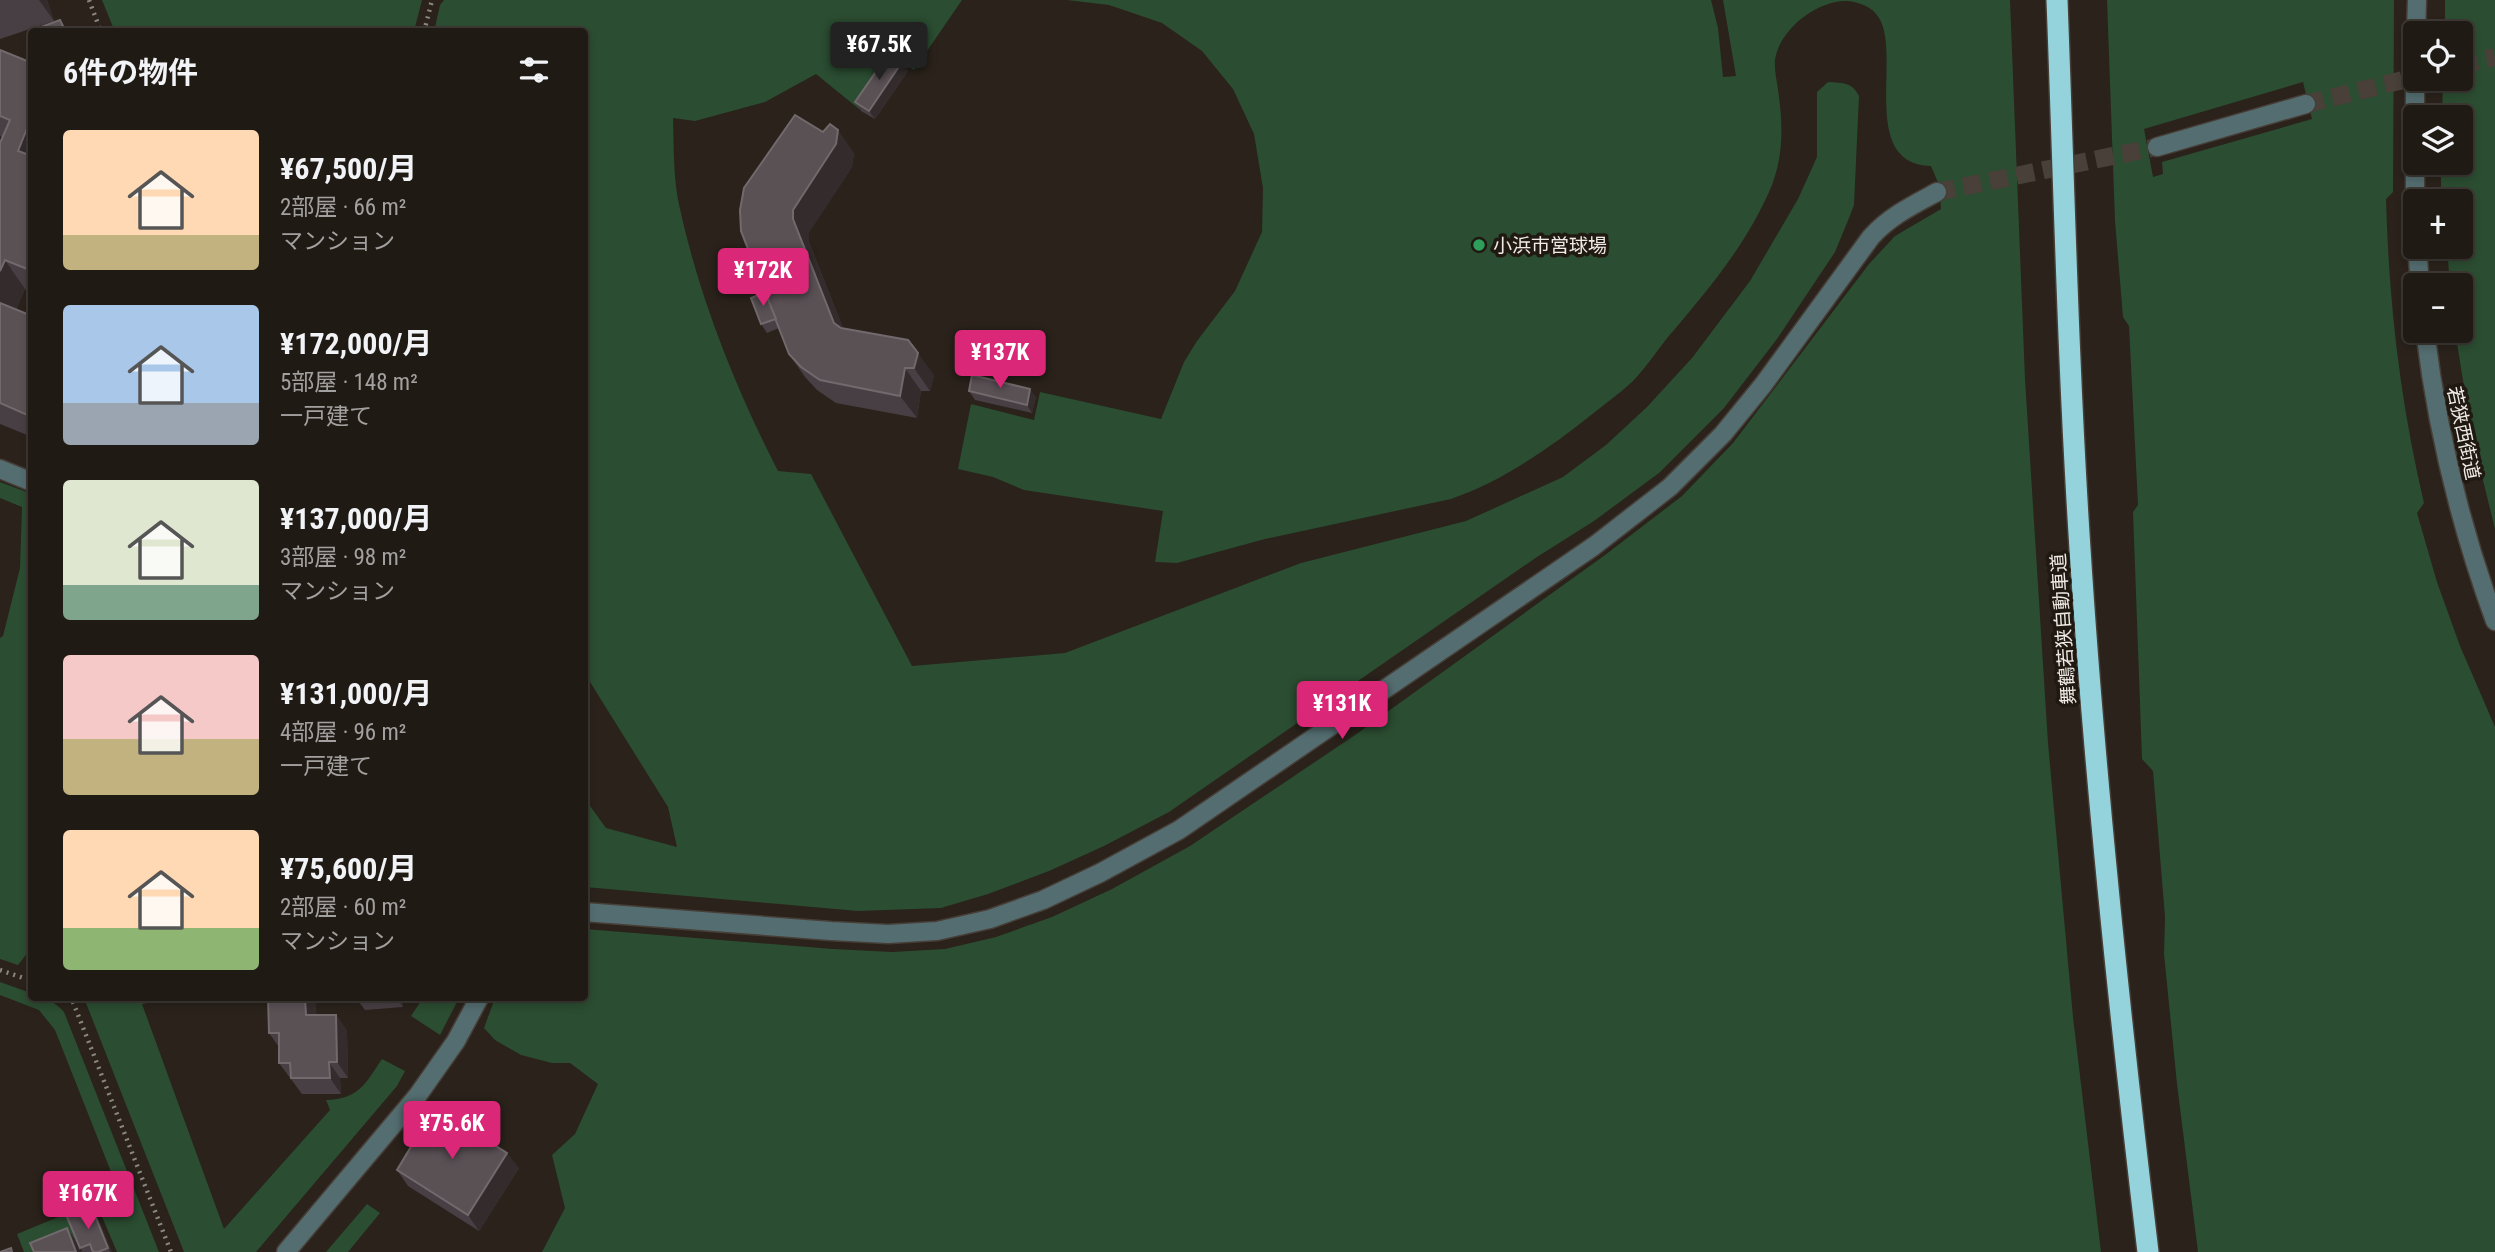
<!DOCTYPE html>
<html lang="ja">
<head>
<meta charset="utf-8">
<style>
	body { margin:0; font-family:"Roboto Condensed","Noto Sans JP",sans-serif; background:#2d2722; color:#f1f3f6; height:100vh; display:flex; flex-direction:column; font-size:26px; white-space:nowrap }
	* { box-sizing:border-box; margin:0 }
	p { font-size:23px; color:#a2a1a0 }
	.icon { flex:none; width:38px; height:38px; fill:none; stroke:currentColor; stroke-width:2; stroke-linecap:round; stroke-linejoin:round }
	.map { position:relative; flex:1; overflow:hidden }
	.side { position:absolute; left:28px; top:28px; width:560px; height:973px; display:flex; flex-direction:column; background:#201a14; border-radius:7px; box-shadow:0 4px 10px #0003,0 0 0 2px #3d3834 }
	.side>* { flex:none }
	.buttons { position:absolute; left:2403px; top:21px; display:grid; gap:14px }
	.buttons a { display:grid; place-items:center; width:70px; height:70px; border-radius:7px; background:#201a14; box-shadow:0 4px 10px #0003,0 0 0 2px #3d3834; font-size:35px }
	.price { position:absolute; translate:-50% -60px; padding:0 16px; border-radius:7px; background:#db2777; color:#fff; font-size:23px; line-height:46px; filter:drop-shadow(0 2px 4px #0008) }
	.price::after { content:''; position:absolute; left:50%; top:42px; width:21px; height:16px; margin-left:-10px; background:inherit; clip-path:polygon(0 0,100% 0,50% 100%) }
	.price.on { background:#222; color:#fff }
	ul { padding:0; list-style:none }
	li { display:flex; align-items:center; gap:21px; height:175px; padding:0 35px }
	li span { display:grid; place-items:center; flex:none; width:196px; height:140px; border-radius:7px; color:#555 }
	li>.icon { margin-inline-start:auto }
	span .icon { width:84px; height:84px; fill:#fffc; stroke-width:1 }
	li b { font-size:30px }
	h2 { display:flex; justify-content:space-between; align-items:center; height:84px; padding:0 35px; font-size:30px }
	.map>svg:first-child { display:block }
	.green { fill:#2b4d31; fill-rule:evenodd }
	.lines { fill:none; stroke-linecap:round; stroke-linejoin:round }
	.minor-tunnel { stroke:#484039; stroke-width:18; stroke-dasharray:18 9; stroke-linecap:butt }
	.minor-casing { stroke:#463e37; stroke-width:21 }
	.highway-casing { stroke:#463e37; stroke-width:24 }
	.path { stroke:#8c8680; stroke-width:4.5; stroke-dasharray:2 5; stroke-linecap:butt }
	.minor { stroke:#546d70; stroke-width:18 }
	.highway { stroke:#95d3dc; stroke-width:21 }
	.wall { fill:#483f44 }
	.shaded-wall { fill:#342c2c }
	.building { fill:#5a5155; stroke:#71696c; stroke-width:2 }
	.leisure-dot { fill:#2e9e5b; stroke:#201912; stroke-width:2.5 }
	.labels { text-anchor:middle; stroke-width:7; stroke-linejoin:round; paint-order:stroke }
	.poi-label { font-size:19px; fill:#efeae5; stroke:#201912; text-anchor:start }
	.street-label { font-size:19px; fill:#efeae5; stroke:#201912 }
</style>
</head>
<body>
<div class="map">
<svg width="2495" height="1252" viewBox="0 0 2495 1252">
	<rect width="100%" height="100%" fill="#2a221b"/>
	<g class="green">
		<path d="M102,0H422L414,31L115,32Z"/>
		<path d="M444,0H962L914,70L895,57L859,109L816,74L765,102L695,121L673,118C674,148 673,180 680,209C700,300 736,389 778,471L811,474L912,666L1065,653L1301,563L1466,521L1563,477L1606,445L1647,407L1692,358L1750,281L1798,199L1817,157V92L1828,82C1843,83 1852,82 1859,96L1854,205L1849,218L1835,252L1777,339L1724,408L1659,473L1594,521L1537,557L1169,812L1104,846L1049,871L988,894L941,908L858,911L585,887V799L606,828L677,847L668,807L585,674L584,32H434L440,5Z"/>
		<path d="M1067,0H1711L1718,28L1723,77L1736,76L1723,0H2010L2025,379L2048,743L2073,1017L2101,1252H542L565,1208L552,1155L575,1134L598,1084L570,1063H552L521,1055L495,1040L484,1028L495,998H584L585,929L833,949L892,952L945,949L996,937L1052,917L1112,889L1190,846L1358,733L1605,555L1682,496L1733,443L1869,264L1895,236L1941,209L1939,185L1931,166C1858,164 1902,55 1879,18C1873,7 1859,2 1847,1C1817,0 1779,30 1775,60C1774,72 1778,85 1779,97C1783,127 1783,156 1772,185C1748,243 1708,290 1668,337C1656,352 1645,369 1632,382C1620,393 1607,402 1595,412C1551,447 1504,481 1451,499L1265,539L1177,563L1155,562L1163,511L1024,490L993,477L958,469L971,404L1034,420L1040,392L1161,419L1184,362L1197,341L1235,291L1262,232L1263,188L1254,134L1233,89L1202,51L1162,23L1109,5Z"/>
		<path d="M2107,0H2394L2393,192L2386,199C2389,305 2400,400 2424,503L2417,513L2437,582L2460,646L2495,727V1252H2198L2177,1084L2164,954L2165,917L2153,771L2142,759L2133,512L2138,505L2129,326L2123,317L2115,221ZM2303,82L2312,119L2162,162L2163,174L2153,177L2144,129Z"/>
		<path d="M2445,0H2495V529L2472,436L2455,331H2460V285H2450L2447,247H2460V201H2441V163H2460V117H2442L2443,79H2460V33H2445Z"/>
		<path d="M0,482L32,494V947L18,965L0,959V638L3,636L20,568L22,507L0,498Z"/>
		<path d="M0,982L31,993L32,998C47,998 54,1001 64,1012L159,1252H117L100,1212L69,1224L76,1241L49,1252H24L17,1234L119,1192L55,1030L39,1010L0,995Z"/>
		<path d="M84,998H175L142,1004L224,1229L330,1110L326,1100C359,1099 365,1084 382,1059L405,1071L397,1086L256,1252H184Z"/>
		<path d="M423,998H459L440,1035L411,1016Z"/>
		<path d="M367,1204L380,1213L348,1252H326Z"/>
	</g>
	<g class="lines">
		<g class="minor-tunnel">
			<path d="M2460,65L2495,57"/>
			<path d="M2306,104L2415,77"/>
			<path d="M1937,192L2157,147"/>
		</g>
		<defs>
			<g id="minor">
				<path d="M2416,33L2417,0"/>
				<path d="M2157,147L2306,104"/>
				<path d="M2415,202V79"/>
				<path d="M2417,247L2420,285"/>
				<path d="M2425,331C2437,430 2461,528 2495,621"/>
				<path d="M0,469L32,482"/>
				<path d="M584,912L831,931L888,934L937,931L990,919L1043,900L1100,873L1179,830L1594,546L1670,487L1723,434L1763,385L1871,237C1890,216 1913,205 1937,192"/>
				<path d="M286,1252L418,1095L456,1041L479,998"/>
			</g>
			<path id="highway" d="M2057,0C2064,183 2068,366 2080,549C2095,784 2120,1018 2148,1252"/>
		</defs>
		<use href="#minor" class="minor-casing"/>
		<use href="#highway" class="highway-casing"/>
		<g class="path">
			<path d="M89,0L101,32"/>
			<path d="M424,32L432,0"/>
			<path d="M0,970L32,981"/>
			<path d="M67,998L73,1002L171,1252"/>
		</g>
		<use href="#minor" class="minor"/>
		<use href="#highway" class="highway"/>
	</g>
	<g class="wall">
		<path d="M0,0H47L54,21L0,39Z"/>
		<path d="M0,50L32,63V292L25,289L16,310L32,316V437L0,424V143L2,137L0,136Z"/>
		<path d="M908,71L875,119L861,111L855,102Z"/>
		<path d="M823,132L854,153L852,167L809,232V242L843,328L934,375L930,391H921L917,418L836,403L817,390L805,377L789,354L779,328L767,333L761,324L765,292Z"/>
		<path d="M969,391L1036,397L1032,413L975,400Z"/>
		<path d="M268,998H316V1015H336L347,1031L348,1078H340L341,1094H302L279,1063V1047L269,1033Z"/>
		<path d="M402,998L403,1007L365,1010L359,1002Z"/>
		<path d="M519,1168L479,1231L408,1186L397,1170Z"/>
		<path d="M92,1208L97,1216L112,1252H34L67,1228L78,1244L81,1252L82,1251L80,1248Z"/>
	</g>
	<g class="shaded-wall">
		<path d="M39,0H47L54,21Z"/>
		<path d="M902,62L908,71L875,119L869,111Z"/>
		<path d="M32,116V170L18,151Z"/>
		<path d="M838,130L854,153L852,167L809,232V242L850,346L834,323L793,219V210Z"/>
		<path d="M5,260L25,289L9,327L0,314V271Z"/>
		<path d="M918,353L934,375L930,391L914,368Z"/>
		<path d="M905,368L921,391L917,418L900,396Z"/>
		<path d="M1030,389L1036,397L1032,413L1027,405Z"/>
		<path d="M305,998H316L317,1031L306,1015Z"/>
		<path d="M397,998H402L403,1007Z"/>
		<path d="M336,1015L347,1031L348,1078L337,1062Z"/>
		<path d="M329,1062L340,1078L341,1094L330,1078Z"/>
		<path d="M507,1153L519,1168L479,1231L468,1215Z"/>
		<path d="M92,1208L97,1216L112,1252H110L108,1248Z"/>
		<path d="M67,1228L78,1244L81,1252H76Z"/>
	</g>
	<g class="building">
		<path d="M60,20L64,28L55,32H40L38,28Z"/>
		<path d="M0,50L32,63V116L18,151L32,156V271L5,260L0,271V143L10,120L0,116Z"/>
		<path d="M889,53L902,62L869,111L855,102Z"/>
		<path d="M795,115L823,132L830,124L838,130L836,144L793,210V219L834,323L841,328L908,340L918,353L914,368H905L900,396L820,380L801,367L789,354L741,231L740,210L744,188Z"/>
		<path d="M765,292L776,319L761,324L751,298Z"/>
		<path d="M0,303L32,316V417L0,403Z"/>
		<path d="M972,375L1030,389L1027,405L969,391Z"/>
		<path d="M268,998H305L306,1015H336L337,1062H329L330,1078H291L290,1063H279V1033H269Z"/>
		<path d="M358,998H397L359,1002Z"/>
		<path d="M435,1107L507,1153L468,1215L397,1170Z"/>
		<path d="M92,1208L108,1248L98,1252H93L90,1244L80,1248L67,1217Z"/>
		<path d="M67,1228L76,1252H34L30,1243Z"/>
		<path d="M11,1248L12,1252H0Z"/>
	</g>
	<circle class="leisure-dot" cx="1479" cy="245" r="7"/>
	<g class="labels">
		<g class="poi-label">
			<text x="1493" y="252">小浜市営球場</text>
		</g>
		<g class="street-label">
			<text transform="translate(2464 433) rotate(78)" y="7">若狭西街道</text>
			<text transform="translate(2063 629) rotate(-94)" y="7">舞鶴若狭自動車道</text>
		</g>
	</g>
</svg>
<div class="buttons">
<a><svg class="icon" aria-label="locate" viewBox="0 0 24 24"><circle cx="12" cy="12" r="6"/><path d="M12 2v4M12 18v4M2 12h4M18 12h4"/></svg></a>
<a><svg class="icon" aria-label="layers" viewBox="0 0 24 24"><path d="M12 4l9 5-9 5-9-5zM3 14l9 5 9-5"/></svg></a>
<a>+</a>
<a>−</a>
</div>
<b class="price on" style="left:879px;top:82px">¥67.5K</b>
<b class="price" style="left:763px;top:308px">¥172K</b>
<b class="price" style="left:1000px;top:390px">¥137K</b>
<b class="price" style="left:1342px;top:741px">¥131K</b>
<b class="price" style="left:452px;top:1161px">¥75.6K</b>
<b class="price" style="left:88px;top:1231px">¥167K</b>
<section class="side">
<h2>6件の物件<svg class="icon" aria-label="filters" viewBox="0 0 24 24"><path d="M4 7h16M4 17h16"/><circle cx="9" cy="7" r="2"/><circle cx="15" cy="17" r="2"/></svg></h2>
<ul>
<li><span style="background:linear-gradient(#ffd9b3 75%,#c2b280 0)"><svg class="icon" aria-label="home" viewBox="0 0 24 24"><path d="M3 11l9-7 9 7M6 9v11h12V9"/></svg></span><div><b>¥67,500/月</b><p>2部屋 · 66 m²</p><p>マンション</p></div></li>
<li><span style="background:linear-gradient(#a9c7e8 70%,#9aa5b1 0)"><svg class="icon" aria-label="home" viewBox="0 0 24 24"><path d="M3 11l9-7 9 7M6 9v11h12V9"/></svg></span><div><b>¥172,000/月</b><p>5部屋 · 148 m²</p><p>一戸建て</p></div></li>
<li><span style="background:linear-gradient(#dfe7d0 75%,#7fa58c 0)"><svg class="icon" aria-label="home" viewBox="0 0 24 24"><path d="M3 11l9-7 9 7M6 9v11h12V9"/></svg></span><div><b>¥137,000/月</b><p>3部屋 · 98 m²</p><p>マンション</p></div></li>
<li><span style="background:linear-gradient(#f6c9c9 60%,#c2b280 0)"><svg class="icon" aria-label="home" viewBox="0 0 24 24"><path d="M3 11l9-7 9 7M6 9v11h12V9"/></svg></span><div><b>¥131,000/月</b><p>4部屋 · 96 m²</p><p>一戸建て</p></div></li>
<li><span style="background:linear-gradient(#ffd9b3 70%,#8fb573 0)"><svg class="icon" aria-label="home" viewBox="0 0 24 24"><path d="M3 11l9-7 9 7M6 9v11h12V9"/></svg></span><div><b>¥75,600/月</b><p>2部屋 · 60 m²</p><p>マンション</p></div></li>
</ul>
</section>
</div>
</body>
</html>
